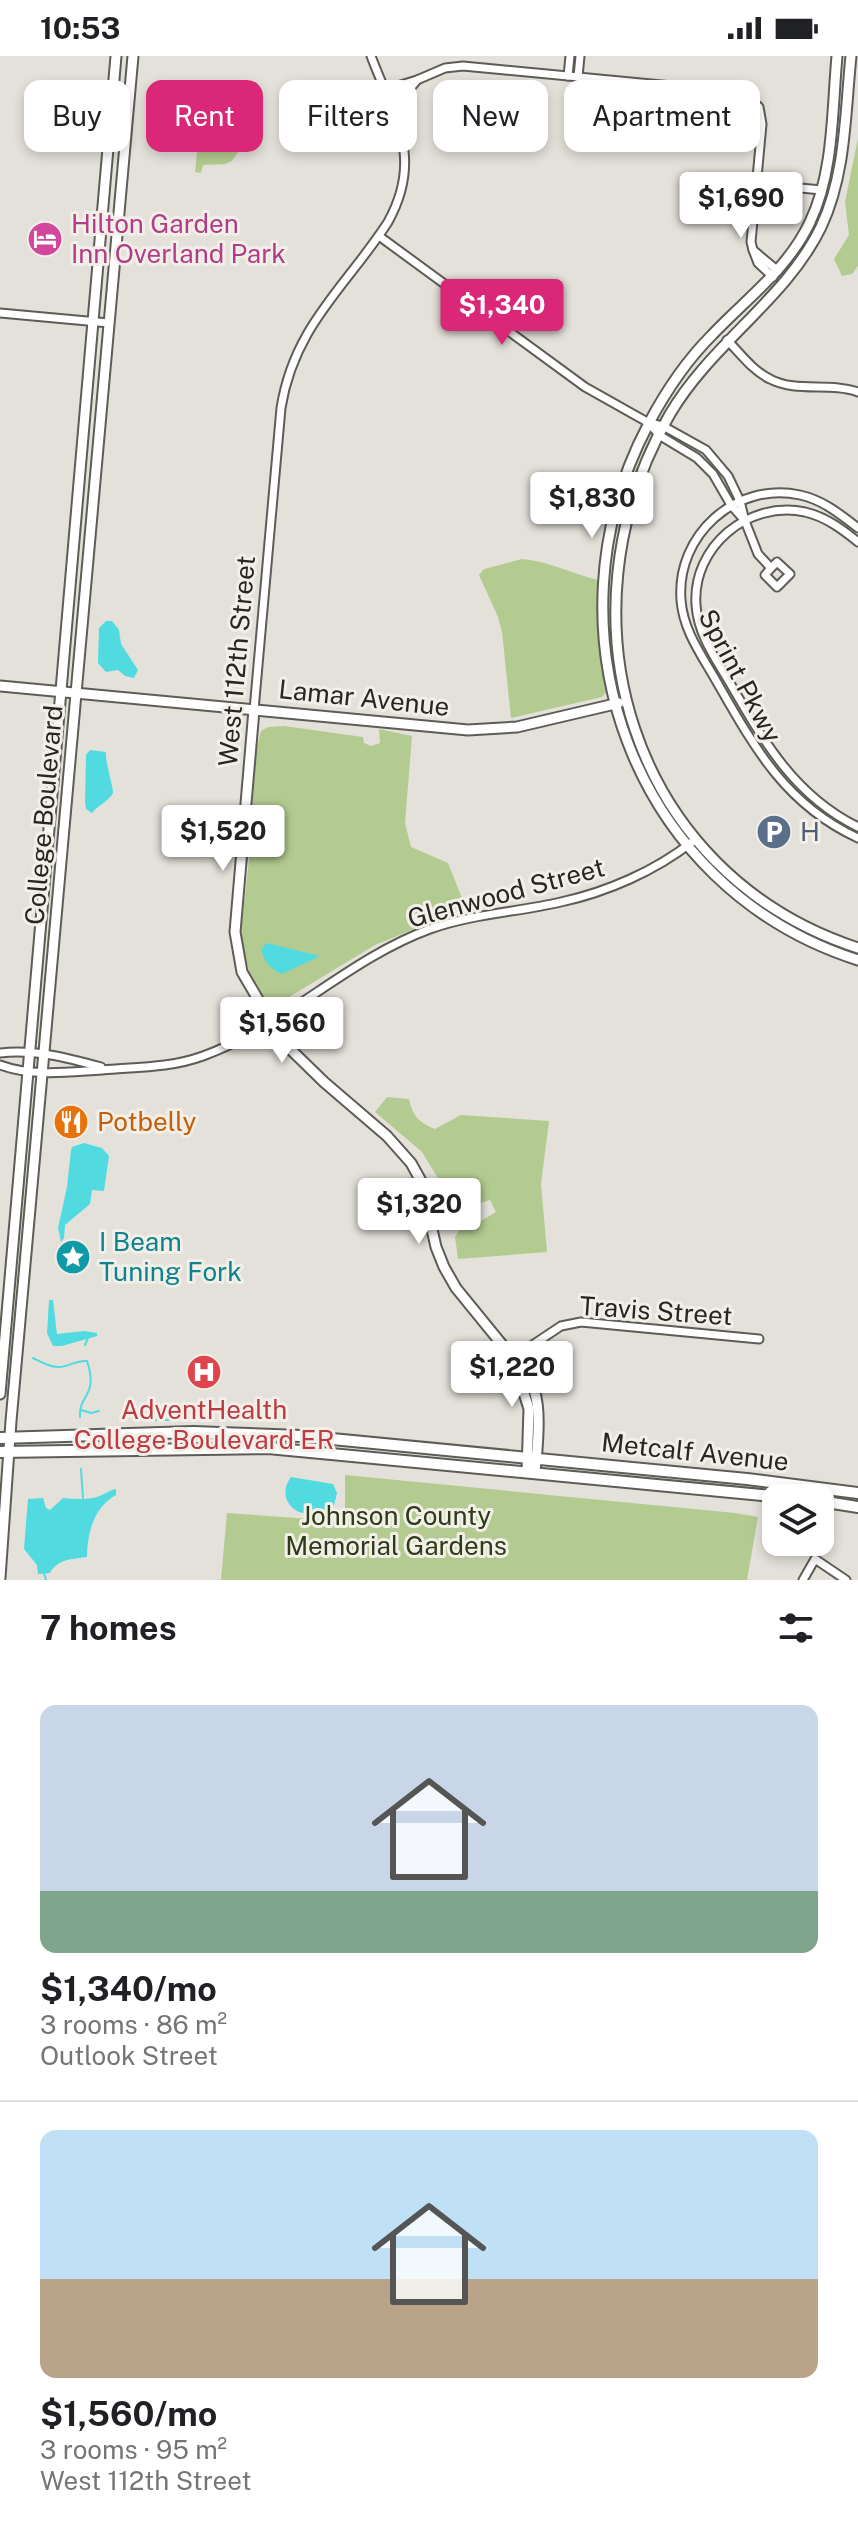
<!DOCTYPE html>
<html lang="en">
<head>
<meta charset="utf-8">
<style>
	body { margin:0; font-family:"Public Sans",sans-serif; background:#f6f6f6; color:#202124; height:100vh; display:flex; flex-direction:column; font-size:30px; white-space:nowrap }
	* { box-sizing:border-box; margin:0 }
	p { font-size:26px; color:#757577 }
	.icon { flex:none; width:44px; height:44px; fill:none; stroke:currentColor; stroke-width:2; stroke-linecap:round; stroke-linejoin:round }
	.map { position:relative; height:1524px; overflow:hidden }
	.panel { display:flex; flex-direction:column; background:#fff; flex:1 }
	.panel>* { flex:none }
	.top-card { position:absolute; left:24px; top:24px; width:810px; height:72px; display:flex; gap:16px }
	.controls { position:absolute; left:762px; top:1428px; display:grid; gap:16px }
	.controls a { display:grid; place-items:center; width:72px; height:72px; border-radius:16px; background:#fff; box-shadow:0 4px 12px #0003; font-size:40px }
	.price { position:absolute; translate:-50% -68px; padding:0 18px; border-radius:8px; background:#fff; color:#222; font-size:26px; line-height:52px; filter:drop-shadow(0 2px 4px #0008) }
	.price::after { content:''; position:absolute; left:50%; top:48px; width:24px; height:18px; margin-left:-12px; background:inherit; clip-path:polygon(0 0,100% 0,50% 100%) }
	.price.active { background:#db2777; color:#fff }
	ul { padding:0; list-style:none }
	li { display:grid; align-content:center; gap:16px; height:424px; padding:0 40px }
	li+li { border-top:2px solid #e0e0e0 }
	li span { display:grid; place-items:center; height:248px; border-radius:16px; color:#555 }
	li>.icon { margin-inline-start:auto }
	span .icon { width:144px; height:144px; fill:#fffc; stroke-width:1 }
	li b { font-size:34px }
	h2 { display:flex; justify-content:space-between; align-items:center; height:96px; padding:0 40px; font-size:34px }
	.pill { padding:0 28px; border-radius:16px; background:#fff; box-shadow:0 4px 12px #0003; font-size:28px; line-height:72px }
	.pill.active { background:#db2777; color:#fff }
	.status { display:flex; justify-content:space-between; align-items:center; height:56px; padding:0 40px; background:#fff; direction:ltr }
	.status svg { height:22px; fill:currentColor }
	.map>svg:first-child { display:block }
	.green { fill:#b3cb90 }
	.water { fill:#51dbe1 }
	.lines { fill:none; stroke-linecap:round; stroke-linejoin:round }
	.stream { stroke:#51dbe1; stroke-width:2 }
	.street-casing { stroke:#5e5c56; stroke-width:11 }
	.secondary-casing { stroke:#5e5c56; stroke-width:13 }
	.primary-casing { stroke:#5e5c56; stroke-width:14 }
	.street { stroke:#fff; stroke-width:7 }
	.secondary { stroke:#fff; stroke-width:9 }
	.primary { stroke:#fff; stroke-width:10 }
	.labels { text-anchor:middle; stroke-width:6; stroke-linejoin:round; paint-order:stroke }
	.hotel-label { font-size:26px; fill:#b23c85; stroke:#f1efe8; text-anchor:start }
	.street-label { font-size:26px; fill:#272623; stroke:#f1efe8 }
	.service-label { font-size:26px; fill:#4e5e75; stroke:#f1efe8; text-anchor:start }
	.food-label { font-size:26px; fill:#c56008; stroke:#f1efe8; text-anchor:start }
	.culture-label { font-size:26px; fill:#0d838f; stroke:#f1efe8; text-anchor:start }
	.health-label { font-size:26px; fill:#be3a42; stroke:#f1efe8 }
	.park-label { font-size:26px; fill:#2e3b17; stroke:#f1efe8 }
</style>
</head>
<body>
<div class="status"><b>10:53</b><svg viewBox="0 0 49 12"><path d="M0 12V9h3v3zM5 12V6h3v6zM10 12V3h3v9zM15 12V0h3v12zM26 1h20v11H26zM47 4h2v5h-2z"/></svg></div>
<div class="map">
<svg width="858" height="1524" viewBox="0 0 858 1524">
	<rect width="100%" height="100%" fill="#e4e1da"/>
	<g class="green">
		<path d="M226,60L255,71L232,105L225,108L203,109L201,117L195,116L198,86L206,87C209,75 211,61 226,60Z"/>
		<path d="M858,82V210L852,218L842,220L834,203L849,179L845,146Z"/>
		<path d="M522,503C548,505 573,518 598,524L601,597L607,635L602,641L511,662L502,576L498,561L479,519L484,513Z"/>
		<path d="M284,670L363,681L364,687L371,690L380,687L379,673L412,680L405,767L411,791L448,807L466,852L375,889L271,952L253,929L240,884L251,786L255,699L261,675L268,671Z"/>
		<path d="M387,1041L409,1043C413,1061 419,1066 435,1073L461,1059L549,1065L541,1128L547,1196L458,1203L455,1181L464,1167L479,1166L496,1156L490,1144C475,1148 458,1158 443,1158L441,1127L422,1096L375,1056Z"/>
		<path d="M345,1419L735,1457L758,1461L747,1524H221L227,1457L338,1465L345,1458Z"/>
	</g>
	<g class="water">
		<path d="M106,565H112L119,574L121,588L138,614L134,622L125,620L118,614L106,616L98,607L99,572Z"/>
		<path d="M90,694L106,696C105,706 114,734 113,737C109,745 97,750 92,757L86,753L85,746L86,699Z"/>
		<path d="M267,887L320,900L282,918C269,912 265,907 261,893Z"/>
		<path d="M84,1087L102,1092L109,1100L104,1135L92,1134L90,1148L65,1169L64,1182L61,1186L58,1172L67,1131L71,1094L72,1091Z"/>
		<path d="M49,1244H53L57,1278L84,1275L97,1277V1280L62,1290H53L47,1277Z"/>
		<path d="M291,1421L333,1428L337,1437L334,1449C326,1453 318,1458 309,1458C289,1457 278,1438 291,1421Z"/>
		<path d="M116,1433V1439C94,1451 87,1477 87,1501C73,1503 57,1503 50,1517L38,1518L37,1509L24,1493L28,1443L43,1442L46,1452L50,1454L63,1442C74,1443 86,1444 97,1441C104,1439 109,1434 116,1433Z"/>
	</g>
	<g class="lines">
		<g class="stream">
			<path d="M85,1289L88,1282"/>
			<path d="M33,1302C41,1306 51,1312 60,1311C70,1310 77,1304 87,1305C99,1340 78,1339 80,1361"/>
			<path d="M81,1354L91,1357L99,1355"/>
			<path d="M122,1357L153,1364H174"/>
			<path d="M81,1413L83,1442"/>
			<path d="M44,1517L46,1524"/>
		</g>
		<defs>
			<g id="street">
				<path d="M568,20L570,0"/>
				<path d="M578,21L580,0"/>
				<path d="M417,24L445,12L463,10L735,36L746,40L759,51L762,68L751,186L753,194"/>
				<path d="M384,34L417,24L413,29L389,44"/>
				<path d="M756,128L822,134"/>
				<path d="M379,180L585,331L649,367L663,370L706,394L728,420L740,445L745,465"/>
				<path d="M773,221L758,207L753,194L778,215"/>
				<path d="M0,257L109,267"/>
				<path d="M727,284C740,297 753,315 770,323C796,337 830,326 858,336"/>
				<path d="M649,367L659,379L697,402L713,418L731,449L745,465L758,498L771,512L765,519L777,531L790,518L777,506L771,512"/>
				<path d="M858,472C840,458 823,444 800,439C736,425 676,479 681,544C683,573 700,597 714,621C753,689 784,748 858,782"/>
				<path d="M858,486C842,473 826,461 805,456C748,444 692,491 696,549C698,579 716,603 730,627C764,686 795,740 858,771"/>
				<path d="M254,654L281,352C294,270 346,231 388,166C424,101 394,61 371,0"/>
				<path d="M0,997C35,993 68,1002 101,1011"/>
				<path d="M0,1009C33,1021 67,1016 102,1014C137,1011 170,1012 203,1000C285,970 348,903 430,873C472,858 518,856 561,846C607,836 655,815 692,786"/>
				<path d="M513,1302L561,1270L581,1266L759,1283"/>
				<path d="M803,1524L815,1503L846,1524"/>
			</g>
			<g id="secondary">
				<path d="M837,0C832,54 834,116 810,166C788,213 747,242 712,279C686,305 666,335 649,367C539,573 632,832 858,904"/>
				<path d="M851,0C845,58 846,118 821,171C787,242 711,288 670,358C553,559 630,818 858,892"/>
				<path d="M0,630L468,674L517,671L619,647"/>
				<path d="M254,654L235,876L242,916L283,986L324,1026L387,1080L411,1107L421,1125L436,1191L444,1211L456,1232L513,1302C547,1327 538,1380 535,1417"/>
				<path d="M513,1302L529,1353L527,1416"/>
				<path d="M0,1338L116,0"/>
				<path d="M0,1522L11,1365L133,0"/>
			</g>
			<g id="primary">
				<path d="M0,1382L193,1376L301,1380L747,1423L858,1437"/>
				<path d="M0,1396L268,1392L794,1442"/>
				<path d="M820,1445L858,1451"/>
			</g>
		</defs>
		<use href="#street" class="street-casing"/>
		<use href="#secondary" class="secondary-casing"/>
		<use href="#primary" class="primary-casing"/>
		<use href="#street" class="street"/>
		<use href="#secondary" class="secondary"/>
		<use href="#primary" class="primary"/>
	</g>
	<defs>
		<symbol id="hotel-disc" viewBox="-11 -11 22 22"><circle r="9.5" fill="#d1479c" stroke="#f1efe8"/><path d="M-6-4.5h1.5V1H6V5H4.5V3h-9V5H-6ZM-4 0a1.8 1.8 0 1 1 3.6 0ZM.5 0V-2.5h3Q6-2.5 6 0Z" fill="#fff"/></symbol>
		<symbol id="parking-disc" viewBox="-11 -11 22 22"><circle r="9.5" fill="#5c6f8a" stroke="#f1efe8"/><path d="M-3.5-5.5H1a3.5 3.5 0 0 1 0 7H-1V5.5H-3.5ZM-1-3.4V-.6H.8a1.4 1.4 0 0 0 0-2.8Z" fill="#fff"/></symbol>
		<symbol id="restaurant-disc" viewBox="-11 -11 22 22"><circle r="9.5" fill="#e8710a" stroke="#f1efe8"/><path d="M-5-6h1v4h1v-4h1v4h1v-4h1v5L-1.5 .5V6h-2V.5L-5-1ZM5-6V6H3V1.5H1.5Q1.5-4 5-6Z" fill="#fff"/></symbol>
		<symbol id="sight-disc" viewBox="-11 -11 22 22"><circle r="9.5" fill="#0f9aa8" stroke="#f1efe8"/><path d="M0-6L1.8-2.2L6-1.7L2.9 1.2L3.7 5.4L0 3.3L-3.7 5.4L-2.9 1.2L-6-1.7L-1.8-2.2Z" fill="#fff"/></symbol>
		<symbol id="hospital-disc" viewBox="-11 -11 22 22"><circle r="9.5" fill="#e0444e" stroke="#f1efe8"/><path d="M-5-5h3v3.5h4V-5h3V5h-3V1.5h-4V5h-3Z" fill="#fff"/></symbol>
	</defs>
	<g fill-rule="evenodd">
		<use href="#hotel-disc" x="25" y="163" width="40" height="40"/>
		<use href="#parking-disc" x="754" y="756" width="40" height="40"/>
		<use href="#restaurant-disc" x="51" y="1046" width="40" height="40"/>
		<use href="#sight-disc" x="53" y="1181" width="40" height="40"/>
		<use href="#hospital-disc" x="184" y="1296" width="40" height="40"/>
	</g>
	<g class="labels">
		<g class="hotel-label">
			<text x="71" y="177">Hilton Garden<tspan x="71" dy="30">Inn Overland Park</tspan></text>
		</g>
		<g class="street-label">
			<text transform="translate(237 605) rotate(-85)" y="9">West 112th Street</text>
			<text transform="translate(740 620) rotate(62)" y="9">Sprint Pkwy</text>
			<text transform="translate(364 642) rotate(6)" y="9">Lamar Avenue</text>
			<text transform="translate(44 759) rotate(-85)" y="9">College Boulevard</text>
			<text transform="translate(506 837) rotate(-15)" y="9">Glenwood Street</text>
			<text transform="translate(656 1255) rotate(4)" y="9">Travis Street</text>
			<text transform="translate(695 1396) rotate(6)" y="9">Metcalf Avenue</text>
		</g>
		<g class="service-label">
			<text x="800" y="785">H</text>
		</g>
		<g class="food-label">
			<text x="97" y="1075">Potbelly</text>
		</g>
		<g class="culture-label">
			<text x="99" y="1195">I Beam<tspan x="99" dy="30">Tuning Fork</tspan></text>
		</g>
		<g class="health-label">
			<text x="204" y="1363">AdventHealth<tspan x="204" dy="30">College Boulevard ER</tspan></text>
		</g>
		<g class="park-label">
			<text x="396" y="1469">Johnson County<tspan x="396" dy="30">Memorial Gardens</tspan></text>
		</g>
	</g>
</svg>
<div class="controls">
<a><svg class="icon" aria-label="layers" viewBox="0 0 24 24"><path d="M12 4l9 5-9 5-9-5zM3 14l9 5 9-5"/></svg></a>
</div>
<b class="price" style="left:741px;top:184px">$1,690</b>
<b class="price active" style="left:502px;top:291px">$1,340</b>
<b class="price" style="left:592px;top:484px">$1,830</b>
<b class="price" style="left:223px;top:817px">$1,520</b>
<b class="price" style="left:282px;top:1009px">$1,560</b>
<b class="price" style="left:419px;top:1190px">$1,320</b>
<b class="price" style="left:512px;top:1353px">$1,220</b>
<div class="top-card">
<a class="pill">Buy</a>
<a class="pill active">Rent</a>
<a class="pill">Filters</a>
<a class="pill">New</a>
<a class="pill">Apartment</a>
</div>
</div>
<section class="panel">
<h2>7 homes<svg class="icon" aria-label="filters" viewBox="0 0 24 24"><path d="M4 7h16M4 17h16"/><circle cx="9" cy="7" r="2"/><circle cx="15" cy="17" r="2"/></svg></h2>
<ul>
<li><span style="background:linear-gradient(#c9d6e8 75%,#7fa58c 0)"><svg class="icon" aria-label="home" viewBox="0 0 24 24"><path d="M3 11l9-7 9 7M6 9v11h12V9"/></svg></span><div><b>$1,340/mo</b><p>3 rooms · 86 m²</p><p>Outlook Street</p></div></li>
<li><span style="background:linear-gradient(#bfe0f5 60%,#b9a48a 0)"><svg class="icon" aria-label="home" viewBox="0 0 24 24"><path d="M3 11l9-7 9 7M6 9v11h12V9"/></svg></span><div><b>$1,560/mo</b><p>3 rooms · 95 m²</p><p>West 112th Street</p></div></li>
</ul>
</section>
</body>
</html>
